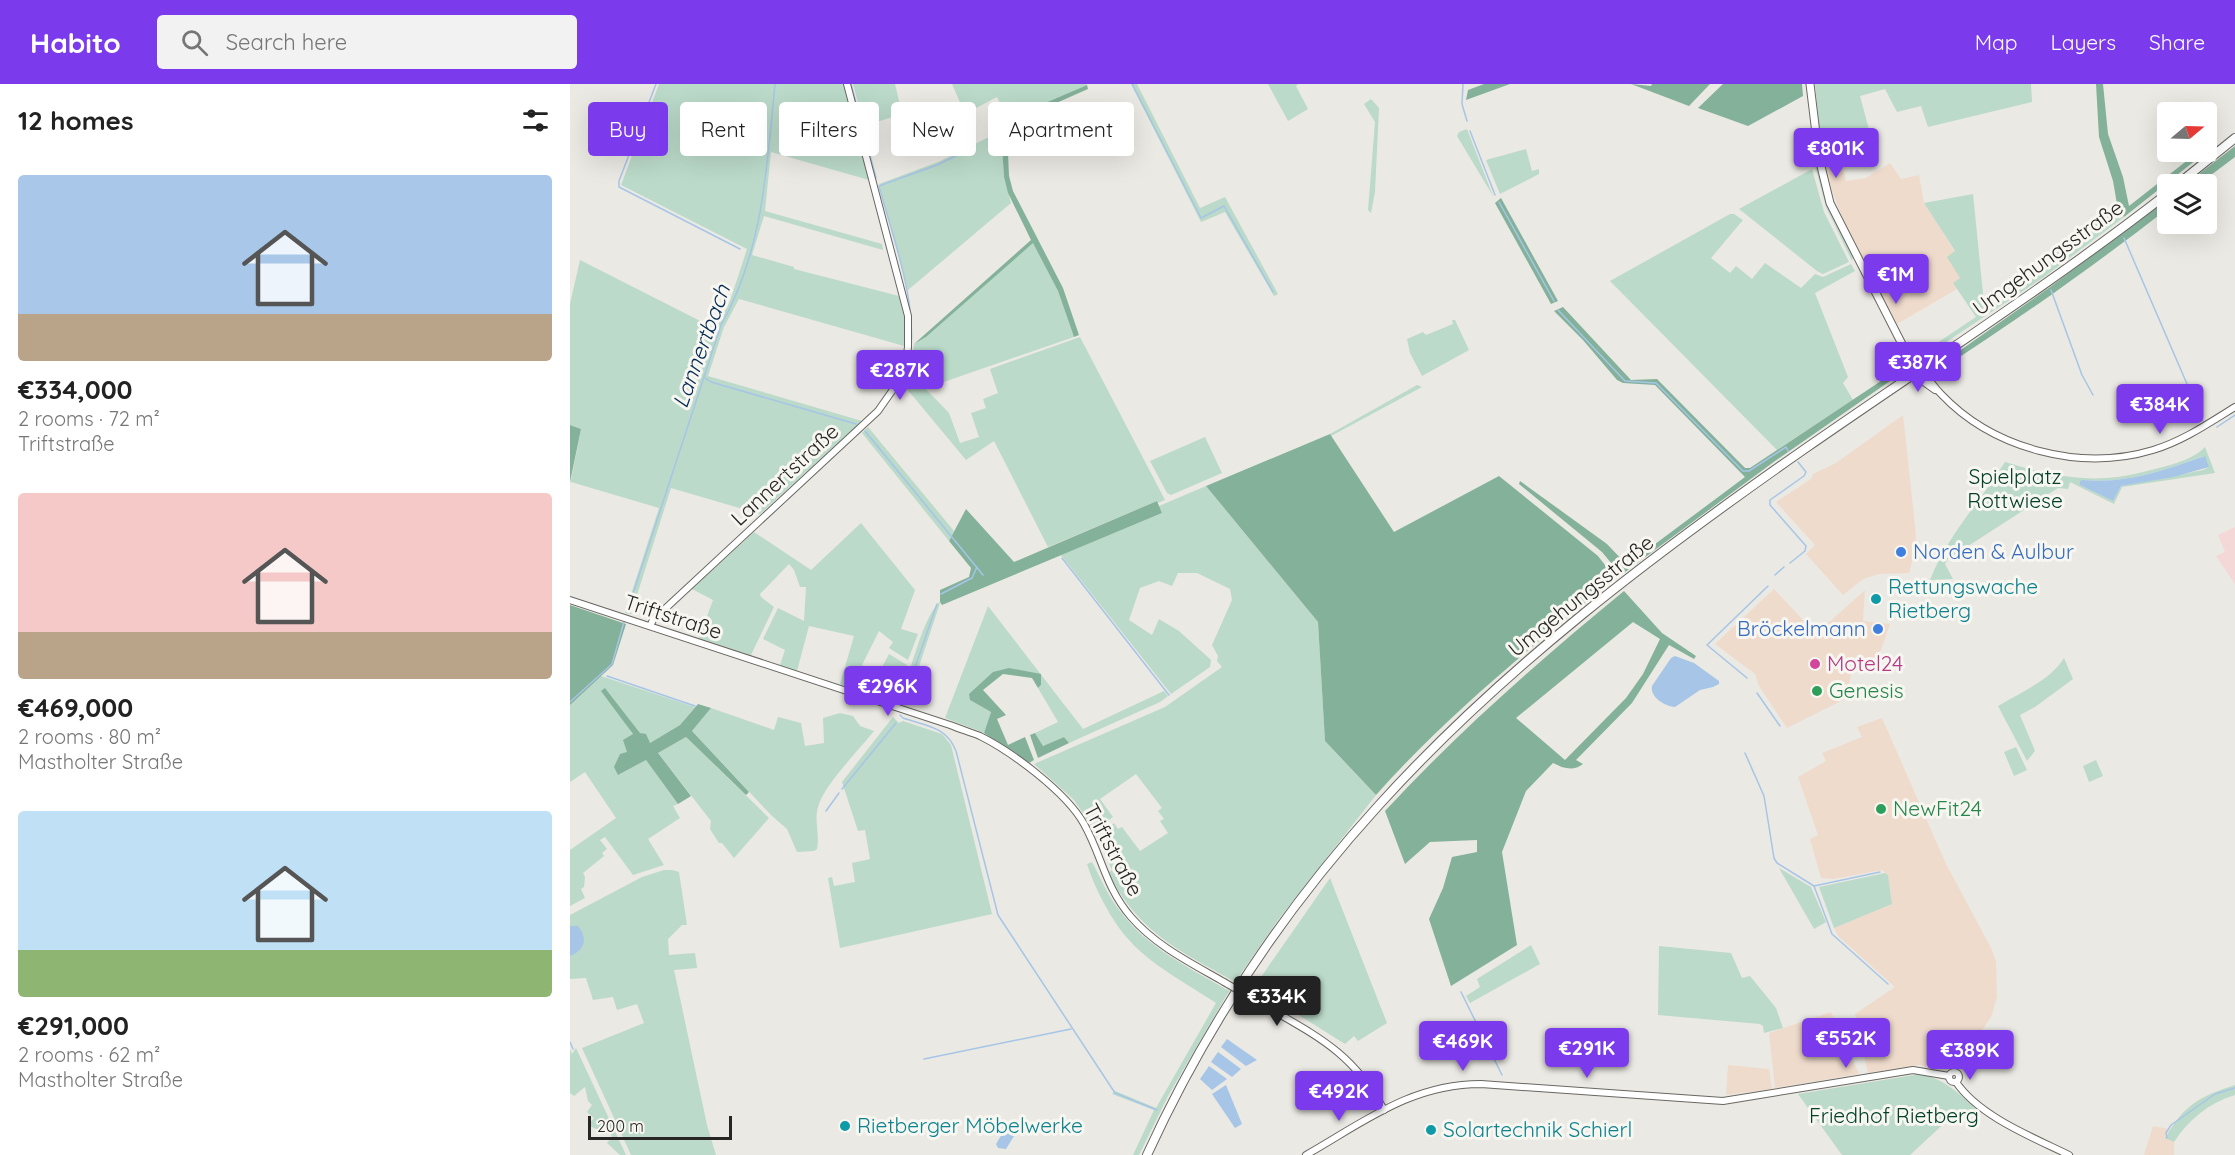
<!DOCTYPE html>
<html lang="en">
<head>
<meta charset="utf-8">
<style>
	body { margin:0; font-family:Quicksand,sans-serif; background:#f2f2f2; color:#222; height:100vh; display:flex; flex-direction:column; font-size:22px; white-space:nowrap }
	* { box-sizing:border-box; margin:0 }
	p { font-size:20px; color:#767676 }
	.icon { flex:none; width:33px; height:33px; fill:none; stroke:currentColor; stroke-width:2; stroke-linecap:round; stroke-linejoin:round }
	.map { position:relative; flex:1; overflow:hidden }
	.drawer { display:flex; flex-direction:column; background:#fff; width:570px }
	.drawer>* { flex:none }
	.guide { position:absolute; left:18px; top:18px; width:570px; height:54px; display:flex; gap:12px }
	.needle { width:39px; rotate:71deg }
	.fabs { position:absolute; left:1587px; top:18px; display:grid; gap:12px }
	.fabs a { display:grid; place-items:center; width:60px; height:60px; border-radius:6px; background:#fff; box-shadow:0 6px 24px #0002; font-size:30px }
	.scale { position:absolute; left:18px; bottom:15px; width:144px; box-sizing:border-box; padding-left:6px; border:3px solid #272624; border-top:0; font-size:16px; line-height:21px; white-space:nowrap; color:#272624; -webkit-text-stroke:4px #f8f6f0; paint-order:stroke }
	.price { position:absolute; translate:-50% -51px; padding:0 14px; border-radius:6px; background:#7c3aed; color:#fff; font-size:20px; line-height:39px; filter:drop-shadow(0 2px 3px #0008) }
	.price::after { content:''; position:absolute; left:50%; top:36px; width:18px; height:14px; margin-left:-9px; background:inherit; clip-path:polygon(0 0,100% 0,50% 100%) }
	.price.current { background:#222; color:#fff }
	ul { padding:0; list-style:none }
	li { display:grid; align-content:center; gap:12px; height:318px; padding:0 18px }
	li span { display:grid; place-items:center; height:186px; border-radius:6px; color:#555 }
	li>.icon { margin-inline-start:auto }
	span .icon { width:108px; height:108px; fill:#fffc; stroke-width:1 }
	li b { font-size:26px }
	h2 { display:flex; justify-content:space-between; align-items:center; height:72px; padding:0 18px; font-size:26px }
	.chip { padding:0 21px; border-radius:6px; background:#fff; box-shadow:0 6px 24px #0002; font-size:21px; line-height:54px }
	.chip.current { background:#7c3aed; color:#fff }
	header { display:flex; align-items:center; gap:36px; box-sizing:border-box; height:84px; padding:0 30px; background:#7c3aed; color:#fff }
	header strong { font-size:28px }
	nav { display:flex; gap:33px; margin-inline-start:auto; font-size:21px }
	.search { width:420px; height:54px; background:#f2f2f2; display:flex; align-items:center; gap:15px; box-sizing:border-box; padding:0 21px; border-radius:6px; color:#767676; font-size:22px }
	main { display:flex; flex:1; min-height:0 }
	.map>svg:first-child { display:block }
	.commercial { fill:#efdbcc }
	.education { fill:#f3d8d7 }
	.green { fill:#bbdac9; fill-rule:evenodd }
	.forest { fill:#84b19a; fill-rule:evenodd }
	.water { fill:#a6c5e7 }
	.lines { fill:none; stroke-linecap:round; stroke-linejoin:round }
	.stream { stroke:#a6c5e7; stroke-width:1.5 }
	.tertiary-casing { stroke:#696762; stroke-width:8 }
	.secondary-casing { stroke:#696762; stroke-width:9 }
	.primary-casing { stroke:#696762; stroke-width:10 }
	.tertiary { stroke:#fff; stroke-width:6 }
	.secondary { stroke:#fff; stroke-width:7 }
	.primary { stroke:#fff; stroke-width:8 }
	.tertiary-bridge-casing { stroke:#696762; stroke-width:8; stroke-linecap:butt }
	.tertiary-bridge { stroke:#fff; stroke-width:6 }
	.shop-dot { fill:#3f7fe0; stroke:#f8f6f0; stroke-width:2 }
	.culture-dot { fill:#0f9aa8; stroke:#f8f6f0; stroke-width:2 }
	.hotel-dot { fill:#d1479c; stroke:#f8f6f0; stroke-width:2 }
	.leisure-dot { fill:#2e9e5b; stroke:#f8f6f0; stroke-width:2 }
	.labels { text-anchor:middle; stroke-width:6; stroke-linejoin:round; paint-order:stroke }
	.street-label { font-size:21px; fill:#272624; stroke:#f8f6f0 }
	.park-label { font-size:21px; fill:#02402a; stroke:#f8f6f0 }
	.shop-label { font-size:21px; fill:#366cbe; stroke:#f8f6f0; text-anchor:start }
	.culture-label { font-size:21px; fill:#0d838f; stroke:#f8f6f0; text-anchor:start }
	.hotel-label { font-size:21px; fill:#b23c85; stroke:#f8f6f0; text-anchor:start }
	.leisure-label { font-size:21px; fill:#27864d; stroke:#f8f6f0; text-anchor:start }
	.water-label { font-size:22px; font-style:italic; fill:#002a54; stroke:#f8f6f0 }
</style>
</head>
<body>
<header>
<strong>Habito</strong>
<div class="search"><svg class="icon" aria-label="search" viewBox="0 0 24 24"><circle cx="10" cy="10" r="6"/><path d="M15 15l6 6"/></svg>Search here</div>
<nav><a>Map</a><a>Layers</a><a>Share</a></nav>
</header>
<main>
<section class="drawer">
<h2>12 homes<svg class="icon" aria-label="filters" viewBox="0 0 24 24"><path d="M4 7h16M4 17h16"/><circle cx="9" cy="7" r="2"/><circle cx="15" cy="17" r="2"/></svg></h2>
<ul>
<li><span style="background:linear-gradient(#a9c7e8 75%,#b9a48a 0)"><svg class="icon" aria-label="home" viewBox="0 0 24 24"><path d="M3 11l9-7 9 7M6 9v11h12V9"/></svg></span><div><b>€334,000</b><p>2 rooms · 72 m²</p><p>Triftstraße</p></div></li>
<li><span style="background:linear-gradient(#f6c9c9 75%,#b9a48a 0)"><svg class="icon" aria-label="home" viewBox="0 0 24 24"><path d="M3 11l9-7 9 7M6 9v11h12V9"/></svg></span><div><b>€469,000</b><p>2 rooms · 80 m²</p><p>Mastholter Straße</p></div></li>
<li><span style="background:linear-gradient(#bfe0f5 75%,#8fb573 0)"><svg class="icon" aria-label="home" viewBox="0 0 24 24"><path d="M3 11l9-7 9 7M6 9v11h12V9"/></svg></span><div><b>€291,000</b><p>2 rooms · 62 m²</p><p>Mastholter Straße</p></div></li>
</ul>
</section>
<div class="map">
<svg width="1665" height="1071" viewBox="0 0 1665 1071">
	<rect width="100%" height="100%" fill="#ebe9e3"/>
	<g class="commercial">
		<path d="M1269,71L1276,97L1296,94L1320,79L1331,95L1349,91L1354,119L1385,168L1390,194L1383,199L1387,205L1327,240L1274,138L1261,104L1255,75Z"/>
		<path d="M1333,331L1346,451L1345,468L1339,489L1309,490L1293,495L1273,511L1236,470L1245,461L1206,418L1241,395L1243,390L1266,379Z"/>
		<path d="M1204,505L1246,550L1295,506L1293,537L1320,540L1307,577L1277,574L1281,589L1277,614L1217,644L1189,602L1185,590L1145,560Z"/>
		<path d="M1312,634L1376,780L1421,864L1426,877L1427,913L1421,933L1406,955L1383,983L1377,985L1349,981L1298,989L1285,930L1325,903L1269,853L1264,844L1322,820L1318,791L1312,786L1264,795L1251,794L1240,755L1248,751L1228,693L1256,677L1252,669L1292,653L1287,643Z"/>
		<path d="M1261,928L1289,990L1205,1004L1199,949Z"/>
		<path d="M1158,981L1199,985L1202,1005L1156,1011Z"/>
		<path d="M1583,1042L1599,1045L1595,1054L1604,1058V1071H1574Z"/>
	</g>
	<path class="education" d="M1665,443V500L1646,472L1655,468L1648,451Z"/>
	<g class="green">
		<path d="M89,0H273L299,96L201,68L195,127L312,160L313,166L194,132L182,171L224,183V185L329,212L334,232V262L169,215L154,243L138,292L292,337L190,430L101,404L61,530L55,529L89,424L1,398L0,401L11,345L0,341V220L10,176L146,245L160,217L177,165L51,101Z"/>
		<path d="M283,0H325L332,30L294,42Z"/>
		<path d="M382,0H516L517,1L438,35L427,13L395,30Z"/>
		<path d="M561,0H567L630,124L655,113L708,210L704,212L655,128L631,138Z"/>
		<path d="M698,0H728L726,2L738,25L718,37Z"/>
		<path d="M1245,0H1461L1462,18L1358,43L1351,22L1327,28L1315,5L1290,12L1302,57L1254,67L1250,49Z"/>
		<path d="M801,15L809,24L805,108L801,129L798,126L805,38L794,20Z"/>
		<path d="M897,45L923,112L887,52L889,48Z"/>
		<path d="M431,47L434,93L441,119L338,206L309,100L368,78Z"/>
		<path d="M956,65L962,87L969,85V90L930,110L916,76Z"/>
		<path d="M1245,82L1248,84L1258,121L1283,173L1282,177L1256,123Z"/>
		<path d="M1242,85L1254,128L1279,178L1253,190L1247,187L1169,125Z"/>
		<path d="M1403,110L1414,219L1418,222L1424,220L1472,186V175L1547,120L1554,133L1474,193L1352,274L1349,271L1406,233L1383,199L1390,194L1377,173L1385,167L1354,119Z"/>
		<path d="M1160,130H1164L1173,136L1141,174L1160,189L1166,182L1182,195L1195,179L1231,204L1245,190L1253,193L1281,180L1285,187L1245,209L1278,293L1273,299L1283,316L1207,366L1040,197Z"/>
		<path d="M463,158L488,207L504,253L365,301L342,280L344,260L356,253Z"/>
		<path d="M882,236H885L899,266L852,292L840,269L837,255L853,248L856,251L883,240Z"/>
		<path d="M510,253L595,416L588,419L587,417L478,463L424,357L396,376L332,299L339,281L358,296L353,302L379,329L390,359L409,353L401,329L416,324L413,315L428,309L420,285Z"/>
		<path d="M847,301L852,303L761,352L760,350Z"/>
		<path d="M298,343L384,447L379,457L292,349Z"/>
		<path d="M635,353L652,389L601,411L597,409L580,377Z"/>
		<path d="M1635,363L1645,389L1552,403L1544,420L1500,398L1498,405L1488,404L1378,475L1375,480L1383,495L1360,496C1377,452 1410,418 1435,378C1471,389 1510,398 1548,393C1562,391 1576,387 1589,384C1604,380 1624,375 1635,363ZM1634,372L1639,383L1633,386L1551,402L1543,417L1510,401L1513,396C1557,400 1594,386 1634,372Z"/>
		<path d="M636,402L748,538L755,657L806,711L708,836L665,898C605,864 573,851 537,789L542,786L527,753L544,739L548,745L552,743L570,767L598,749L590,737L594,735L588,727L592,724L566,690L530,715L543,733L524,746L504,716L464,680L595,623L652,583L647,577L648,572L642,561L662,516L660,505L627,489H608L602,502L589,497L570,504L559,536L582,551L589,535L609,547L641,576L640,583L601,610L491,471L592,429L589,422Z"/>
		<path d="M291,439L345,506L331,545L348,550L338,576L319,564L323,558L309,547L292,581L309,589L319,570L337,581L324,616L322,617L270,600L284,552L239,542L227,587L210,581L215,566L193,555L208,524L234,537L236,503H230L224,486L219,480L190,510L191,513L204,523L181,571L129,554L143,516L122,505L184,448L241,486Z"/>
		<path d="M370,518V519L336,622L330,619C337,598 354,529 370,518Z"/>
		<path d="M418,522L513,645L594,607L598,612L590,618L499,659L494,653L473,662L465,649L488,638L468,604L471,601V591L439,584L400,616L421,628L414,649L375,634Z"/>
		<path d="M1494,574L1503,595L1465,623L1450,631L1465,667L1457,677L1428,622C1449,609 1481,596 1494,574Z"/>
		<path d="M31,592L125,623L110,641L80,659L70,649L35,604L63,651L48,691L76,676L108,720L103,722L110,734L78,755L94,781L63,791L35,753L30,756L37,765L32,769L34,772L13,789L15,793L14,803L11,805L15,814L0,822V766L46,734L15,688L0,698V621Z"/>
		<path d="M141,624L204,646L208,633L231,639L235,662L254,659L253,634L270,629L283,632L290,642L304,647C290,665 253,702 248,723C244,737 250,751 247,765L244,767L227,768L217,745L201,731L122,647Z"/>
		<path d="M323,633L329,639L333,637L372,650L381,661L422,830L270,864L258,794L262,793L264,802L285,798L282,779L300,775L295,746L288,747L272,698Z"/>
		<path d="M116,653L199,734L164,774L152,759H149L140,745L141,737L88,669Z"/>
		<path d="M1446,663L1457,686L1444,692L1434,668Z"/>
		<path d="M1526,676L1533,692L1519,698L1513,682Z"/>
		<path d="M522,778C531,795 538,812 550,827C577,864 620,884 659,907L598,1012L569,1071H563L584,1026L542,1010L545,1007L586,1024L646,919C619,901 581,881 560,857C542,838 525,805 517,780Z"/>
		<path d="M1209,784L1241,803L1256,838L1244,845Z"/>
		<path d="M94,786H102L109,788L117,841H112L98,855L99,871L125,869L127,884L104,886L137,1041L146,1071H61L12,964L74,939L67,920L47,926L43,913L23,916L16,894L0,895V831L72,793Z"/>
		<path d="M1315,789L1318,791L1322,820L1264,844L1249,803Z"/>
		<path d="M760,794L817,939L788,957L784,952L775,960L684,903Z"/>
		<path d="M961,861L970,880L900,919L896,912L910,903L907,895Z"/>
		<path d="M1089,862L1161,869L1172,894L1180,892L1206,924L1213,944L1194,949L1193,942L1190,940L1088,931Z"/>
		<path d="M6,964L56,1071H50L37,1059L42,1053L39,1044L32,1040L28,1046L18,1041L24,1034L17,1028L22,1021L18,1017L15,1003L4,1012L0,1009V965L2,970Z"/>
		<path d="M1350,990C1375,995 1390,1010 1408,1027L1380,1034L1340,1071H1272L1228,1010Z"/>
		<path d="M1665,1001V1011C1639,1019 1619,1035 1604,1058L1595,1054C1615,1020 1629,1013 1665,1001Z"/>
	</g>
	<g class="forest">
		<path d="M914,0H940L896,16L898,6Z"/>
		<path d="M1061,0L1081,2L1082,0H1140L1119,22Z"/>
		<path d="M1153,0H1232L1233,12L1178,42L1128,24Z"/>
		<path d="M1526,0H1533L1538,50L1553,93L1559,122L1628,68H1636L1554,133L1547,120L1543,97L1529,53Z"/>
		<path d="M517,1L518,5L441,39L438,35Z"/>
		<path d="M434,45L437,46L439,92L443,107L493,204L509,251L504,253L488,207L463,159L356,253L344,260L461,156L438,109L434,93L431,47Z"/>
		<path d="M1665,62V73L1629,100H1616Z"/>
		<path d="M931,114L988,217L981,220L925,119Z"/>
		<path d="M1597,115V125C1525,181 1449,235 1371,285V280L1480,203Z"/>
		<path d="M993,223L1061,296L1087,295L1175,384H1180L1317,293L1320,297L1205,377L1051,491L1032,468L949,400L950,397L1037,460L1057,481L1175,393L1085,301L1053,299L1047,296L1013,256L984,227Z"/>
		<path d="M0,341L11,345L0,398Z"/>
		<path d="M760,350L824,448L929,392L1028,472L1045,494C963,562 878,630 806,711L755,657L748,538L636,402Z"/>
		<path d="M587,417L592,429L372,521L370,518V506L399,493L401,484L379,457L396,425L444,478Z"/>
		<path d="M1054,507L1092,549L1126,572L1124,575L1099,561L1062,619L1006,676L1013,680C1003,688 993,684 983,679L956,707L932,768L947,861L881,902L859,835L873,804L882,773L907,768V756L860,758L835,780L815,727C889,647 970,576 1054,507ZM1063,538L1090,555L1073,590L1056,614L995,676L946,634Z"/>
		<path d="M0,521L56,540L43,581L0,621Z"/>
		<path d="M439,584L471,590V601L468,604L462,594L433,590L413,606L436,631L427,635L438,661L455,653L464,676L459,679L414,649L421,628L400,616L399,610L423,588Z"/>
		<path d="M35,604L70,649L76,650L80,659L110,641L128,620L141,624L122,647L179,708L176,711L116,653L88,669L121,712L108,720L76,676L48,691L44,683L50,670L57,668L53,656L63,650L31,607Z"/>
		<path d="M465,649L473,662L494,653L499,659L468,674L460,651Z"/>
	</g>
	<g class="water">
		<path d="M1635,372L1639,383L1603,393L1551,402L1543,417L1510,401V397L1513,396C1557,400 1594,386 1635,372Z"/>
		<path d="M1105,572L1124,579L1149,597V600L1143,603L1130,606L1105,623C1094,622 1080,613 1082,602L1101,574Z"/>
		<path d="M0,842H8C18,855 15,866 0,872Z"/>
		<path d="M657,955L687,976L676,982L651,963Z"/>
		<path d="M648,968L671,985L662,993L641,978Z"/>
		<path d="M639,982L657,995L642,1006L630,995Z"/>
		<path d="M656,1001L672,1040L665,1044L642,1010Z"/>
		<path d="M439,1038L444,1039V1052L436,1065L428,1064L426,1060L432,1050L433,1040Z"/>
	</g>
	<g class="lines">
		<g class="stream">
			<path d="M86,0L49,97V103L170,165"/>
			<path d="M281,0L306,94"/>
			<path d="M562,0L631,134L654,122L703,208"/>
			<path d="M893,0L892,20L897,37"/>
			<path d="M900,47L925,111"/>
			<path d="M929,118L984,217"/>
			<path d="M1554,154L1633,337"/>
			<path d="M1481,206L1512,291L1523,311"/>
			<path d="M988,226L1055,297L1086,299L1173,387H1179L1216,363L1218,367"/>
			<path d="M340,276C348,217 324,158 309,102L367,81L396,67"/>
			<path d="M135,294L141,298L286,340"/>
			<path d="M1647,343L1665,331"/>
			<path d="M295,347L413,491"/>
			<path d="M492,474L599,611"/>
			<path d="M1220,479L1235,467L1236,462L1200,421V416L1234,392L1236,388L1228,378"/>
			<path d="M1205,491L1214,483"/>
			<path d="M371,510L402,494L407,483"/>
			<path d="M57,528L151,241C193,168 197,82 205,0"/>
			<path d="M37,592L125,622"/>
			<path d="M1177,594L1137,561L1198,502"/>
			<path d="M1187,609L1210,642"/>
			<path d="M0,618L42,580L54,538"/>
			<path d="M333,618L367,520"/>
			<path d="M330,631L333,634C356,642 376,642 386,667L428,831L545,1009L587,1026"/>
			<path d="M1175,669L1194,712L1204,774L1207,779L1244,802L1262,850L1318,900"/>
			<path d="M272,705L326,639"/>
			<path d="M256,727L269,709"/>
			<path d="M1244,802L1310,788"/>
			<path d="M891,908L932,991"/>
			<path d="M0,958L3,965"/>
			<path d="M354,975L501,945"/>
			<path d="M1597,1054L1596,1049L1601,1041L1645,1010L1665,1004"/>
		</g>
		<defs>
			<g id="tertiary">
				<path d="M1351,284C1357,293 1363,302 1371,310C1423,365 1510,388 1583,366C1613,357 1639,339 1665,323"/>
				<path d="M1345,289L1351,296L1365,306"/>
				<path d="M0,516L380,641C390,645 400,648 410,652C442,668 496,708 514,740C532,772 535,803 561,833C586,862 621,879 654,898"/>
				<path d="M80,542L83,536L308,327L329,297L336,278L338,263V232L277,0"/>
				<path d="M685,916C742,950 781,965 814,1026"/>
				<circle cx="1384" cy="993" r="5"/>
				<path d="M1386,998C1409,1032 1462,1053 1499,1071"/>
				<path d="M736,1071C794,1038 841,1000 911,1000L1153,1017L1343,986L1379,992"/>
			</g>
			<g id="secondary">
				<path d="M1240,0L1249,74L1260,119L1334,264L1345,289"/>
				<path d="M1336,265L1351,284"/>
			</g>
			<g id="primary">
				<path d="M1608,100L1665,54"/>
				<path d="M577,1071C635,944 715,824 809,721C934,583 1084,470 1236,364C1357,280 1481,200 1598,109"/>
			</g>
		</defs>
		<use href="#tertiary" class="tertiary-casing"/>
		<use href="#secondary" class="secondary-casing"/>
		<use href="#primary" class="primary-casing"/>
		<use href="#tertiary" class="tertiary"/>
		<use href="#secondary" class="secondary"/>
		<use href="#primary" class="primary"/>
		<defs>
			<path id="tertiary-bridge" d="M654,898L685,916"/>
		</defs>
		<use href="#tertiary-bridge" class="tertiary-bridge-casing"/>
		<use href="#tertiary-bridge" class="tertiary-bridge"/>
	</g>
	<g class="shop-dot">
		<circle cx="1331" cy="468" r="6"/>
		<circle cx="1308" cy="545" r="6"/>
	</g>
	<g class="culture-dot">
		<circle cx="1306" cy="515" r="6"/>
		<circle cx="275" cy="1042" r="6"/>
		<circle cx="861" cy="1046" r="6"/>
	</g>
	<circle class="hotel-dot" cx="1245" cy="580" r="6"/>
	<g class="leisure-dot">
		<circle cx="1247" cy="607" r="6"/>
		<circle cx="1311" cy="725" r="6"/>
	</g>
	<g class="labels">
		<g class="street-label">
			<text transform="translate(1478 174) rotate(-36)" y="7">Umgehungsstraße</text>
			<text transform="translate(215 391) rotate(-43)" y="7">Lannertstraße</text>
			<text transform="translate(1011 512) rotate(-39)" y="7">Umgehungsstraße</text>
			<text transform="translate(103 533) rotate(18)" y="7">Triftstraße</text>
			<text transform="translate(543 766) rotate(62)" y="7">Triftstraße</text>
		</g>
		<g class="park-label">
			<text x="1445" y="400">Spielplatz<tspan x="1445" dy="24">Rottwiese</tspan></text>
			<text x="1324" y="1039">Friedhof Rietberg</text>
		</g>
		<g class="shop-label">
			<text x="1343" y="475">Norden &amp; Aulbur</text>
			<text x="1296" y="552" text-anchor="end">Bröckelmann</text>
		</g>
		<g class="culture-label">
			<text x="1318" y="510">Rettungswache<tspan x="1318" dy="24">Rietberg</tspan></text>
			<text x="287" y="1049">Rietberger Möbelwerke</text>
			<text x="873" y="1053">Solartechnik Schierl</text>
		</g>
		<g class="hotel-label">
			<text x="1257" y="587">Motel24</text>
		</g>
		<g class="leisure-label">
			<text x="1259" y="614">Genesis</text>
			<text x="1323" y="732">NewFit24</text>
		</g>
		<g class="water-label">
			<text transform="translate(131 262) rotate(-70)" y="8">Lannertbach</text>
		</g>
	</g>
</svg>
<div class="fabs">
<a><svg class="needle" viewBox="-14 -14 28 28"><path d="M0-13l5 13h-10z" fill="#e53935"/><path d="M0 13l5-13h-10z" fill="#767676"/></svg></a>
<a><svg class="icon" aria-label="layers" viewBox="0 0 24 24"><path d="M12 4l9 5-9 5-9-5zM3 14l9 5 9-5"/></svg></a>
</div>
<div class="scale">200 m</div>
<b class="price" style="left:1266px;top:95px">€801K</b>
<b class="price" style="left:1326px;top:221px">€1M</b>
<b class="price" style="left:1348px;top:309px">€387K</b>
<b class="price" style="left:330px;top:317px">€287K</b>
<b class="price" style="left:1590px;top:351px">€384K</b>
<b class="price" style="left:318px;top:633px">€296K</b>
<b class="price current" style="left:707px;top:943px">€334K</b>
<b class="price" style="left:1276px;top:985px">€552K</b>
<b class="price" style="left:893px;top:988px">€469K</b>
<b class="price" style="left:1017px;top:995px">€291K</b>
<b class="price" style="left:1400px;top:997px">€389K</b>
<b class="price" style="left:769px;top:1038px">€492K</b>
<div class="guide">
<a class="chip current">Buy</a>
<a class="chip">Rent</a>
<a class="chip">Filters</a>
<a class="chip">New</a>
<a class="chip">Apartment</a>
</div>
</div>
</main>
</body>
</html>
